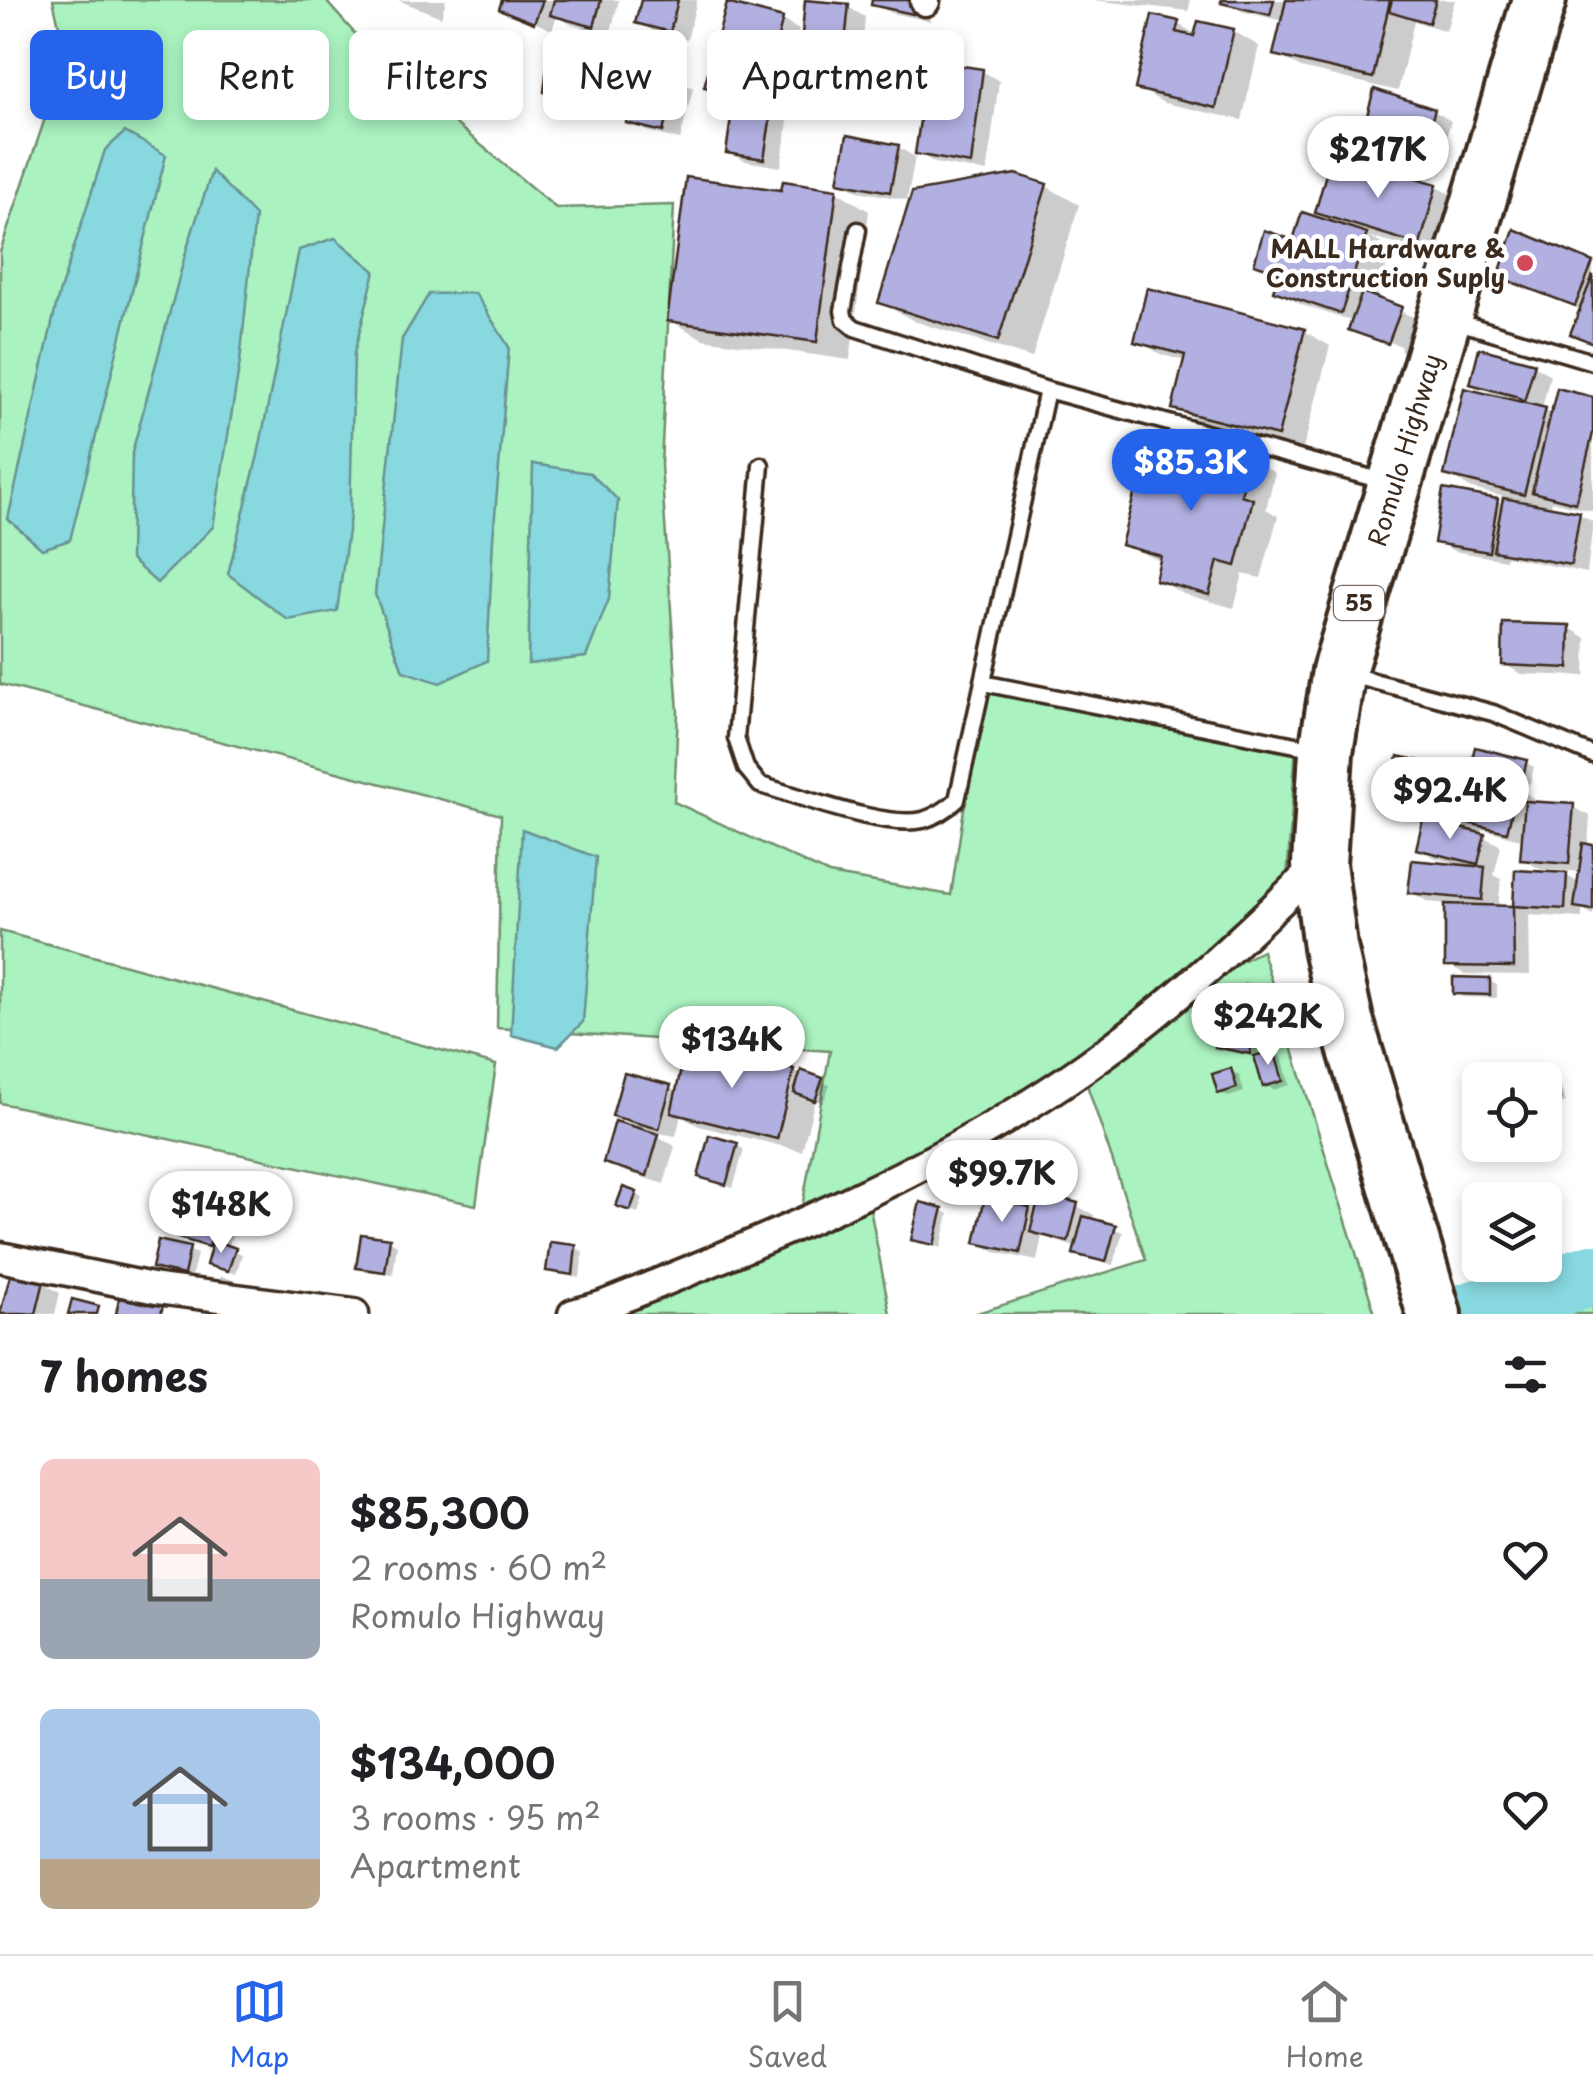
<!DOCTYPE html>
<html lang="en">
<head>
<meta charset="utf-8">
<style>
	body { margin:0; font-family:"Playpen Sans",sans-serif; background:#f2f2f2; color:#202124; height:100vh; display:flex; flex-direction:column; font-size:38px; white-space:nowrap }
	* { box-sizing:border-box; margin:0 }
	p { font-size:32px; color:#757577 }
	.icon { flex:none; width:55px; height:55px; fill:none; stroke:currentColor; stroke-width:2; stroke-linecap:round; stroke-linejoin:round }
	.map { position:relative; height:1314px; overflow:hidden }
	.side { display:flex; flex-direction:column; background:#fff; flex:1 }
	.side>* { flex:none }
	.top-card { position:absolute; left:30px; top:30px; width:1000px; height:90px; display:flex; gap:20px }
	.controls { position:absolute; left:1462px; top:1062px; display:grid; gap:20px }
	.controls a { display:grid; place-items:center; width:100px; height:100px; border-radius:15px; background:#fff; box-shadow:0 5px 15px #0003; font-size:50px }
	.price { position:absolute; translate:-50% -85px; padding:0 22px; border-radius:35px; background:#fff; color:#222; font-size:32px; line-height:65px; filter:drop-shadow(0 2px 5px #0008) }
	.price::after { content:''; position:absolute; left:50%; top:60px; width:30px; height:22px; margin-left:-15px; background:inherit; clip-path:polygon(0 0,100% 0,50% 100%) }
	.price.selected { background:#2563eb; color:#fff }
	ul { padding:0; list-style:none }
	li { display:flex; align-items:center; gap:30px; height:250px; padding:0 40px }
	li span { display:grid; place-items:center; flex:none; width:280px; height:200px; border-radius:15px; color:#555 }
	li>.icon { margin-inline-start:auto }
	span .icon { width:120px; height:120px; fill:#fffc; stroke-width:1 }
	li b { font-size:42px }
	h2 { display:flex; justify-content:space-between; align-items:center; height:120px; padding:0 40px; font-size:42px }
	.pill { padding:0 35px; border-radius:15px; background:#fff; box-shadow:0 5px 15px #0003; font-size:35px; line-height:90px }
	.pill.selected { background:#2563eb; color:#fff }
	.tabs { display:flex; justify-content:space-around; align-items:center; height:140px; border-top:2px solid #e0e0e0; background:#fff; font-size:28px; color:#757577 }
	.tabs a { display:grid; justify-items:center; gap:5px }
	.tabs .selected { color:#2563eb }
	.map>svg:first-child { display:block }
	.green { fill:#aaf2bf; stroke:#728e6e; stroke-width:2.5 }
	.water { fill:#87d8df; stroke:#699292; stroke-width:2.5 }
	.shadow { fill:#0003; fill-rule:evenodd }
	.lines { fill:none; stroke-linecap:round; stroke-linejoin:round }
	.river { stroke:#87d8df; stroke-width:62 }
	.building { fill:#b1b0e1; stroke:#3b2a1e; stroke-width:2.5 }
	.lane-casing { stroke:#3b2a1e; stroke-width:21 }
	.street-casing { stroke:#3b2a1e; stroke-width:35 }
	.highway-casing { stroke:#3b2a1e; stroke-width:60 }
	.lane { stroke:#fff; stroke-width:14 }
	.street { stroke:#fff; stroke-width:28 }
	.highway { stroke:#fff; stroke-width:52 }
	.poi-dot { fill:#d1495b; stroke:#fff; stroke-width:4 }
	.labels { text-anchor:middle; stroke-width:9; stroke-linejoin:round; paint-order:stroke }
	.shield { fill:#fff; stroke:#766a62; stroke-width:2.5 }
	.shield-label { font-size:22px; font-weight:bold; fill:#3b2a1e }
	.poi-label { font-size:25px; font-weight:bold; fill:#3b2a1e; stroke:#fff; text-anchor:end }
	.street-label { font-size:25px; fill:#3b2a1e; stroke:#fff }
</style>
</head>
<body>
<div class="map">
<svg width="1593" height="1314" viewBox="0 0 1593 1314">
	<rect width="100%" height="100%" fill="#fff"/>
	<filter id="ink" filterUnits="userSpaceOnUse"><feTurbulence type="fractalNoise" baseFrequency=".01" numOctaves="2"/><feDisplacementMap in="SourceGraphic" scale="20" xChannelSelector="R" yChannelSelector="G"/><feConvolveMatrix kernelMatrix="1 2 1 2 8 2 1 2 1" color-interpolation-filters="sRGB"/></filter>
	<g filter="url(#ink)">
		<g class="green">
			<path d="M53,0H325L375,56L556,208L674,205L661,465L678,712L674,802L829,874L951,895L983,683L1296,745L1286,896L1189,987L1262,951L1375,1314H974L1146,1260L1082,1070L867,1192L890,1314H624L626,1296L799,1224L830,1051L497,1028L501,815L0,684V252L66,56Z"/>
			<path d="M0,931L496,1065L476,1205L0,1103Z"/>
			<path d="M1593,1276V1314H1503Z"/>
		</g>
		<g class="water">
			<path d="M125,132L166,155L70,540L42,549L8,519L58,297L105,150Z"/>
			<path d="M212,171L255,216L240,362L213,527L157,583L130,559L132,453L187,248Z"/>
			<path d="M335,238L375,271L354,354L350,516L337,611L288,620L228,574L258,455L299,250Z"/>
			<path d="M475,293L509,347L493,539L487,661L440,683L403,671L375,594L402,339L429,294Z"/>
			<path d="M533,464L590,473L618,500L609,599L586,657L528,664Z"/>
			<path d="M522,829L596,857L583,1022L558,1047L511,1035Z"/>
		</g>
		<g class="shadow">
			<path d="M398,0H446L441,17Z"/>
			<path d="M505,0H619L610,35L570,24L557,16L552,30L502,8Z"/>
			<path d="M643,0H697L687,40L655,32L638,22Z"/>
			<path d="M875,0H935L930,21L891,13L874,4Z"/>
			<path d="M1092,0H1190L1189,11Z"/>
			<path d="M1224,0H1455L1446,31L1414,21L1398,91L1301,68L1276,54L1283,21L1241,11Z"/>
			<path d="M848,7L865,17L862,53L910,64L929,75L982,71L999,81L987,172L935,163L918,153L925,103L875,93L858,81L818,77L802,67Z"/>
			<path d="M782,20L799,30L782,94L751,85L748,94L773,98L790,108L781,167L745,161L728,152L736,99L707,86Z"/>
			<path d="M1178,24L1197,35L1233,31L1259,46L1242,120L1164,103L1138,88Z"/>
			<path d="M594,46L611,56L610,71L619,76L617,89L609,86L607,107L563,100L546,91Z"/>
			<path d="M676,79L693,88L680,140L646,131L629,121Z"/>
			<path d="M1434,111L1451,121L1434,178L1376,161L1359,151Z"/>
			<path d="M898,147L915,157L907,200L858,191L841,181Z"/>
			<path d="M1364,177L1436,186L1462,201L1445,257L1369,237L1392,250L1376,300L1417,319L1406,352L1400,350L1401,346L1366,333V337L1351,328L1354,322L1302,305L1276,290L1281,277L1257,263L1335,225L1318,212Z"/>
			<path d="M1046,186L1079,205L1032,358L914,321L881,302Z"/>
			<path d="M836,191L869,211L850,360L703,339L669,320Z"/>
			<path d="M1516,232L1593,265V344L1573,333L1582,310L1501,276Z"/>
			<path d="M1304,331L1330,346L1303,449L1200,422L1175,407L1186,361L1162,355L1137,340Z"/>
			<path d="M1534,365L1550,375L1542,409L1553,415L1593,400V511L1552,501L1550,509L1579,514L1593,522L1587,573L1506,556L1505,560L1454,551L1437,542L1497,501L1504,505L1505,497L1472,489L1447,474L1498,397L1473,382Z"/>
			<path d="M1250,458L1275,473L1266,509L1278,516L1261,578L1243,574L1234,608L1183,594L1158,579L1162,562L1124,544L1181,469Z"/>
			<path d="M1570,628L1586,638L1585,676L1521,674L1504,664Z"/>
			<path d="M1526,763L1534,767L1530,784L1473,766Z"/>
			<path d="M1476,777L1517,788L1534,798L1532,804L1573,807L1590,816L1588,847H1593V915L1582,909V918L1529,915L1530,975L1464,974L1448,964V904L1428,902L1411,892L1464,868L1465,865L1435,858L1419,848L1426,818L1406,813L1390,803ZM1483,829L1524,840L1523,859L1540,869L1582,872L1580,884L1566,875L1517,873L1515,909L1498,908L1501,879L1494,875L1501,846L1482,836Z"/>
			<path d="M1489,981L1497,985V998L1463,997L1456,993Z"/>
			<path d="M1291,996L1307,1006L1302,1036L1258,1028L1241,1018Z"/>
			<path d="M1253,1032L1261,1036L1257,1057L1217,1046Z"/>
			<path d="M1274,1053L1282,1057L1290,1085L1273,1090L1266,1085Z"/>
			<path d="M1548,1070L1556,1075L1566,1102L1545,1110V1080H1527Z"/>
			<path d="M793,1071L830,1085L823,1103L815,1100L802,1151L699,1126L681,1116L676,1136L648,1131L675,1146L664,1184L623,1171L606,1161L639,1129L615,1115L670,1088L678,1092Z"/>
			<path d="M1231,1071L1239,1075L1244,1092L1228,1097L1220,1092Z"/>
			<path d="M737,1145L744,1150L733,1188L701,1176Z"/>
			<path d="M196,1187L224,1195L241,1205L228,1248L242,1254L236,1274L217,1268L213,1251L181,1237Z"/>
			<path d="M636,1194L643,1198L638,1213L626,1209Z"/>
			<path d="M1077,1206L1094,1215L1092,1221L1123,1232L1113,1265L1083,1257L1076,1252L1077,1248L1042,1236L1037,1261L995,1252L978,1242L1029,1209L1038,1214Z"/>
			<path d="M942,1210L949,1214L941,1248L913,1239Z"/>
			<path d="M389,1240L397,1245L393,1274L366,1271L359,1266Z"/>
			<path d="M576,1247L583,1252L580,1278L549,1270Z"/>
			<path d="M189,1250L197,1254L191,1278L155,1267Z"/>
			<path d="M221,1276L251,1286L249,1295L219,1285Z"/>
			<path d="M43,1283L60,1293L55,1314H5Z"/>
		</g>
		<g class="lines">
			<path class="river" d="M1466,1314L1593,1275"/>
		</g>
		<g class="building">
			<path d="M502,0H543L534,23L499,9Z"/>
			<path d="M554,0H601L594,27L550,15Z"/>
			<path d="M641,0H678L670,32L635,23Z"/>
			<path d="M805,0L849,4L842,73L799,68Z"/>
			<path d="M872,0H916L913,14L871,5Z"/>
			<path d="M1221,0H1274L1270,15L1221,3Z"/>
			<path d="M1286,0H1390L1373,78L1273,55Z"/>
			<path d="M1392,0H1436L1429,23L1389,11Z"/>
			<path d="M727,3L783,18L765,86L734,78L729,94L704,87Z"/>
			<path d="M1152,15L1179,21L1176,32L1194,36L1198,21L1234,29L1216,108L1135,89Z"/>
			<path d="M551,33L595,44L594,61L603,64L600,81L593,78L590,99L544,92Z"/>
			<path d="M862,51L911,61L905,95L855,84Z"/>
			<path d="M929,61L983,69L971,164L915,154Z"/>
			<path d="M639,67L677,76L663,132L626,123Z"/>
			<path d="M1374,89L1435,109L1417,170L1357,153Z"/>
			<path d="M735,90L774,96L764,159L726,153Z"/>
			<path d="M847,135L899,145L890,192L838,182Z"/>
			<path d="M1329,163L1363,174L1366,163L1437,184L1420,245L1315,213Z"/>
			<path d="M1016,174L1047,184L998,341L878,303L912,192Z"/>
			<path d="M686,177L781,190L783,181L837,189L817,342L667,321Z"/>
			<path d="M1302,212L1367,233L1341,314L1273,291L1279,272L1254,264L1264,230L1293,240Z"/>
			<path d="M1514,229L1593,262L1575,306L1498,277Z"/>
			<path d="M1593,275V343L1570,334Z"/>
			<path d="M1147,288L1305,329L1278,436L1172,409L1185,355L1134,342Z"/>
			<path d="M1362,292L1402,307L1388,344L1348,330Z"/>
			<path d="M1479,348L1535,363L1524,402L1515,396L1470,384Z"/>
			<path d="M1464,388L1546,408L1524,495L1444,475Z"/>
			<path d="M1557,388L1593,397V433L1576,503L1532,492Z"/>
			<path d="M1186,439L1251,456L1241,495L1253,499L1236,566L1218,561L1209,595L1155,580L1161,556L1121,545L1144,457L1179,466Z"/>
			<path d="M1443,489L1498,499L1489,552L1434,543Z"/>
			<path d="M1503,498L1580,512L1571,565L1493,551Z"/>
			<path d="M1503,623L1570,625L1569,668L1502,665Z"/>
			<path d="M1475,747L1527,760L1522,781L1470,767Z"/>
			<path d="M1398,756L1477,774L1466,823L1387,804Z"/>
			<path d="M1480,777L1518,786L1507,832L1468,823Z"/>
			<path d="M1525,801L1574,804L1569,864L1520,860Z"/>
			<path d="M1423,819L1485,834L1478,864L1416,849Z"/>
			<path d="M1583,843L1593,845V910L1574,907Z"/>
			<path d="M1412,860L1485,867L1482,900L1408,893Z"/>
			<path d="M1515,870L1567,873L1565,909L1513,906Z"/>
			<path d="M1445,904L1513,906L1514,967L1445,966Z"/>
			<path d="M1453,977L1490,978V995L1453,994Z"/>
			<path d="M1245,985L1291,994L1285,1029L1238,1019Z"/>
			<path d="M1219,1023L1254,1029L1250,1054L1215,1047Z"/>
			<path d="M687,1043L794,1069L777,1139L671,1113Z"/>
			<path d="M1274,1050L1283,1081L1263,1087L1254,1056Z"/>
			<path d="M1548,1067L1560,1098L1545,1104V1080H1524L1523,1077Z"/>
			<path d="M1231,1068L1237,1088L1218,1094L1212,1074Z"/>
			<path d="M801,1070L823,1078L815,1101L794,1093Z"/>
			<path d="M624,1073L671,1085L659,1129L612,1116Z"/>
			<path d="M615,1121L659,1134L647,1176L603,1163Z"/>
			<path d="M709,1135L738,1143L726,1185L698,1177Z"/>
			<path d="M194,1184L225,1193L209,1247L178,1238Z"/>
			<path d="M623,1187L637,1192L630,1211L616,1206Z"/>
			<path d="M1040,1193L1078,1203L1068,1242L1030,1232Z"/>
			<path d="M985,1197L1030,1207L1020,1253L975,1243Z"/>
			<path d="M920,1202L943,1208L934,1245L911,1240Z"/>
			<path d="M1083,1216L1116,1225L1106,1262L1073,1254Z"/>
			<path d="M361,1234L390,1238L385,1272L356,1268Z"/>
			<path d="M158,1240L190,1247L184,1275L152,1268Z"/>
			<path d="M213,1240L236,1248L228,1271L206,1265Z"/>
			<path d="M550,1242L576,1245L573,1275L546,1271Z"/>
			<path d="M11,1272L44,1281L36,1314H0Z"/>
			<path d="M119,1298L163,1305L161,1314H116Z"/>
			<path d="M72,1299L99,1306L97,1314H68Z"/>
		</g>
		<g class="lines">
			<defs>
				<g id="lane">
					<path d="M858,230L843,311L845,320L855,328L1047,390L1383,481"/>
					<path d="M1455,321L1593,362"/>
					<path d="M761,465L736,738L746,768L760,785C800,796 885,829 923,820C937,816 946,810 957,800L1047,390"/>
					<path d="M1347,674L1493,713L1593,755"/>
					<path d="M983,683L1316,749"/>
				</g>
				<g id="street">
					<path d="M925,1V0"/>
					<path d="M0,1257L157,1289L354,1314"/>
					<path d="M573,1314L602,1306C768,1240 937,1171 1084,1068C1170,1008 1244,937 1319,864"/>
				</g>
				<g id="highway">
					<path id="s1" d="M1434,1314L1346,1020L1330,947L1319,864L1326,752L1339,671L1539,0"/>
				</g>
			</defs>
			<use href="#lane" class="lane-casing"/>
			<use href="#street" class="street-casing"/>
			<use href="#highway" class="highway-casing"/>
			<use href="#lane" class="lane"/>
			<use href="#street" class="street"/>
			<use href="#highway" class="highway"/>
		</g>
	</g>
	<circle class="poi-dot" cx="1525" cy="263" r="10"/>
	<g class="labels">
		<rect class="shield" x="1334" y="586" width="50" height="34" rx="8"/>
		<g class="shield-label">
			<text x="1359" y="611">55</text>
		</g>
		<g class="poi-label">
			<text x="1505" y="258">MALL Hardware &amp;<tspan x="1505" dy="29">Construction Suply</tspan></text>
		</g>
		<g class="street-label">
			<text dy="9" stroke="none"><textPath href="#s1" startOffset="890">Romulo Highway</textPath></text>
		</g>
	</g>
</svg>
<div class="controls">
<a><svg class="icon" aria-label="locate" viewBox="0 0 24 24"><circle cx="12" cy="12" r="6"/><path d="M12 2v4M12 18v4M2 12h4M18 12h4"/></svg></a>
<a><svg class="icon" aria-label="layers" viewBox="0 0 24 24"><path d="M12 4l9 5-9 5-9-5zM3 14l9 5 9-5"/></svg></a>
</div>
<b class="price" style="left:1378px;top:201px">$217K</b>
<b class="price selected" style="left:1191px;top:514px">$85.3K</b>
<b class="price" style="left:1450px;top:842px">$92.4K</b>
<b class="price" style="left:1268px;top:1068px">$242K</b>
<b class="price" style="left:732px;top:1091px">$134K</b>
<b class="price" style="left:1002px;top:1225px">$99.7K</b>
<b class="price" style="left:221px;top:1256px">$148K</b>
<div class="top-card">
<a class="pill selected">Buy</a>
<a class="pill">Rent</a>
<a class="pill">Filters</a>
<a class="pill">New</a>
<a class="pill">Apartment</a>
</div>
</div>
<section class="side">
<h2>7 homes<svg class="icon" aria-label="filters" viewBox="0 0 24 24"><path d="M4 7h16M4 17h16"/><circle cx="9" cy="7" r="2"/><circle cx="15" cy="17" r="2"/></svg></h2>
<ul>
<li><span style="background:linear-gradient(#f6c9c9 60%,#9aa5b1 0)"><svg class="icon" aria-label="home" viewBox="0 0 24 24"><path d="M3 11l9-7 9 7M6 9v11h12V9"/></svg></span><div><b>$85,300</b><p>2 rooms · 60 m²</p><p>Romulo Highway</p></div><svg class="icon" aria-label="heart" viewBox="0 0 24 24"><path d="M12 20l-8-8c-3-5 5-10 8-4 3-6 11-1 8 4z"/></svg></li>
<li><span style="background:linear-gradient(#a9c7e8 75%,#b9a48a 0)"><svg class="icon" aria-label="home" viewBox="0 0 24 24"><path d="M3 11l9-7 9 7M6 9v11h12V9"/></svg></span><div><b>$134,000</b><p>3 rooms · 95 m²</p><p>Apartment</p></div><svg class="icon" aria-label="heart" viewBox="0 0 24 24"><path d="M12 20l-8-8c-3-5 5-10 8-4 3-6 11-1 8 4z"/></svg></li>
</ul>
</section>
<nav class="tabs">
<a class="selected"><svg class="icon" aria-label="map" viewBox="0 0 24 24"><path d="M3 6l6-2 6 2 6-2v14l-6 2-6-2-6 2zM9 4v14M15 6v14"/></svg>Map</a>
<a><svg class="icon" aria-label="saved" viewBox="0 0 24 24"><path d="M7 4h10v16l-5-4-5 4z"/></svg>Saved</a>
<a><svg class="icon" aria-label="home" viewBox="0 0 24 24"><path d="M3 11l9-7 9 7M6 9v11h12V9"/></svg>Home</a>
</nav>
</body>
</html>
